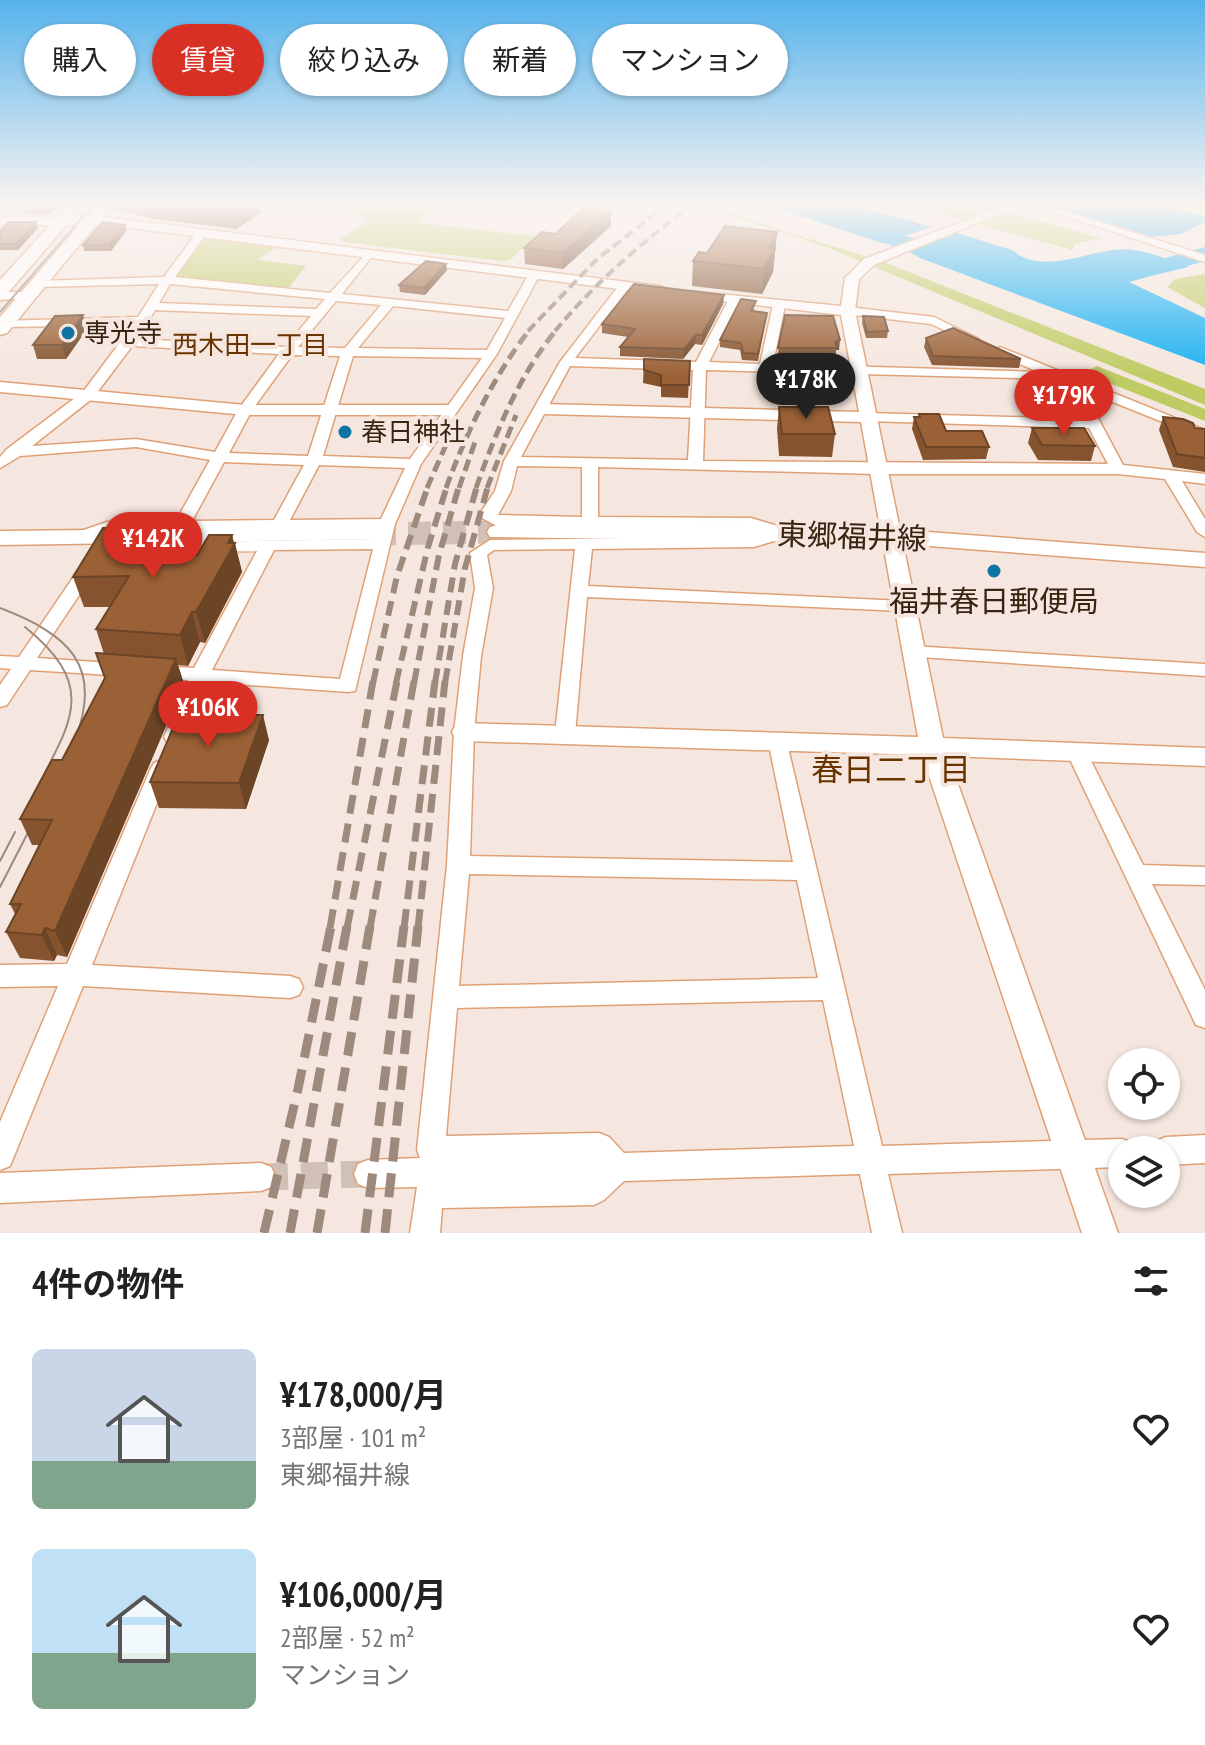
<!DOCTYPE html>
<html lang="ja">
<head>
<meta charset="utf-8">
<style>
	body { margin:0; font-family:"PT Sans Narrow","Noto Sans JP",sans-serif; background:#f2f2f2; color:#222; height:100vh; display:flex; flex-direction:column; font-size:30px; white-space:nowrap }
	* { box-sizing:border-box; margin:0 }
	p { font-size:26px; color:#767676 }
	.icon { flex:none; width:44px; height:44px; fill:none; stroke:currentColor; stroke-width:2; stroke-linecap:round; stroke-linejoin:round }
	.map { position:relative; height:1233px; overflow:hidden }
	.panel { display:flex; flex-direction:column; background:#fff; flex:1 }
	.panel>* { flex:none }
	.top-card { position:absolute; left:24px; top:24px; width:800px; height:72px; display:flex; gap:16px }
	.buttons { position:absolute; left:1108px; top:1048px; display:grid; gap:16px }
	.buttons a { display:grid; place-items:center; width:72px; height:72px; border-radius:50%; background:#fff; box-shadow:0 2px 6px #0004; font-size:40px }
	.price { position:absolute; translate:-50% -68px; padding:0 18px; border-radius:28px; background:#d93025; color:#fff; font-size:26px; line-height:52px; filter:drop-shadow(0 2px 4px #0008) }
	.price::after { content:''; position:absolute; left:50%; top:48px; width:24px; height:18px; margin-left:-12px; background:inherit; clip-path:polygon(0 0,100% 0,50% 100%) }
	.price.current { background:#222; color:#fff }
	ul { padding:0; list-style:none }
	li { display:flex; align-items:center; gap:24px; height:200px; padding:0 32px }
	li span { display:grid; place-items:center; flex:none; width:224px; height:160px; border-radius:12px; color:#555 }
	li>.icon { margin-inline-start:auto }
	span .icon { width:96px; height:96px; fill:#fffc; stroke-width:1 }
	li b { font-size:34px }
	h2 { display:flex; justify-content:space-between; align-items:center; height:96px; padding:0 32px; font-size:34px }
	.pill { padding:0 28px; border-radius:36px; background:#fff; box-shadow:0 2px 6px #0004; font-size:28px; line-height:72px }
	.pill.current { background:#d93025; color:#fff }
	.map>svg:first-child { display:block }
	.green { fill:#bfcc64 }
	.water { fill:#19b1f3 }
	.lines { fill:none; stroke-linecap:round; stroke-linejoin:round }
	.river { fill:#19b1f3; fill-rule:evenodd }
	.minor-tunnel { stroke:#d0c0b6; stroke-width:27; stroke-dasharray:27 13; stroke-linecap:butt }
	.secondary-tunnel { stroke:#d0c0b6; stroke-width:23; stroke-dasharray:23 12; stroke-linecap:butt }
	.minor-casing { stroke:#e0a075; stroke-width:3 }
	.tertiary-casing { stroke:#e0a075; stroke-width:3 }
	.secondary-casing { stroke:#e0a075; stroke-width:3 }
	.primary-casing { stroke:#e0a075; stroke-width:3 }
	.minor { fill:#fff; fill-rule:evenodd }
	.tertiary { fill:#fff; fill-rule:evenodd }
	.secondary { fill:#fff; fill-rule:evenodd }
	.primary { fill:#fff; fill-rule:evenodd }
	.tram { stroke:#9d8a7d; stroke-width:2 }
	.rail-far4 { stroke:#9d8a7d; stroke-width:4; stroke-dasharray:10 5; stroke-linecap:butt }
	.rail-far3 { stroke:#9d8a7d; stroke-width:5; stroke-dasharray:12 6; stroke-linecap:butt }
	.rail-far2 { stroke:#9d8a7d; stroke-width:6; stroke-dasharray:15 8; stroke-linecap:butt }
	.rail-far1 { stroke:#9d8a7d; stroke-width:7; stroke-dasharray:19 10; stroke-linecap:butt }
	.rail { stroke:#9d8a7d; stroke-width:9; stroke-dasharray:24 12; stroke-linecap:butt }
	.wall { fill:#85532e }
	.shaded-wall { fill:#6c4426 }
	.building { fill:#9b6136; stroke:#6c4426; stroke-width:2 }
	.poi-dot { fill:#1074a1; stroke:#f5e7df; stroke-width:3 }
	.labels { text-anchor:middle; stroke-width:8; stroke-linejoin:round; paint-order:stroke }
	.far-poi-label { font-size:26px; fill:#3b2311; stroke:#f5e7df; text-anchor:start }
	.far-neighbourhood-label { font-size:26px; fill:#6a3401; stroke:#f5e7df }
	.street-label { font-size:30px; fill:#3b2311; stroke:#f5e7df }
	.poi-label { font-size:30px; fill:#3b2311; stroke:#f5e7df }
	.neighbourhood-label { font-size:32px; fill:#6a3401; stroke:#f5e7df }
</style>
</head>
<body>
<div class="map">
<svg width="1205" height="1233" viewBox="0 0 1205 1233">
	<rect width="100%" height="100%" fill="#f5e7df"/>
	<g class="green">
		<path d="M316,205H442L418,223L536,236L511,259L502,261L343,242L341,239L364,224L367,218L355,215L356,211Z"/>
		<path d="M689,205H703L886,263L1205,389V405L831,249L784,232Z"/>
		<path d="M909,205H985L1101,238L1074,244L1073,250Z"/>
		<path d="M202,238L277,247L257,260L306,266L286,291L173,279Z"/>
		<path d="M1205,274V308L1167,287L1175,279Z"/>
		<path d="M1097,366L1205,409V421L1084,373Z"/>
	</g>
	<g class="water">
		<path d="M767,205H853L932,227L882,243Z"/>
		<path d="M1050,205H1157L1205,216V222L1181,234L1151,237Z"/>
		<path d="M951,231L1012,250C1046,279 1097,244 1134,250C1152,252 1171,261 1189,267L1127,281L1205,318V365L920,258L904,249Z"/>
	</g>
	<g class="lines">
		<g class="river">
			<path d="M791,205H819L960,255L963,260L952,267L944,265L794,209Z"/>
			<path d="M1205,247V261L1129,282L1121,280L1118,275L1121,270Z"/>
		</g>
		<path class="minor-tunnel" d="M261,1177L368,1174"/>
		<path class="secondary-tunnel" d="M373,534L498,532"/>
		<defs>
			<g id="minor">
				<path d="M1031,205H1045L1205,255V262Z"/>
				<path d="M201,231L206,234L175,277L330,293L368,252L373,255L342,294L508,311L529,274L539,276L497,354L421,464L395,524L355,691L348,692L207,682L184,737L181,742H167L164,737L188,680L159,678L149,672L159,666L194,668L257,551L141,552L133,547L135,543L375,539L378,529L109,532L78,542L72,540L70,537L72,534L107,522L176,521L210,460L136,447L20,456L0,468V457L7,449L83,392L133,325L5,327L1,326L0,321L138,317L159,284L38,287L32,284L38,281L164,277L197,232ZM170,284L325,299L316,309L159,303ZM336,301L381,305L345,348L298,347ZM393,306L505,318L487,350L358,348ZM155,310L311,316L285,347L137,339ZM132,346L279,354L238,410L215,452L136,439L32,446L93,398ZM292,355L340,356L308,456L229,453L252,410ZM353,356L482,358L410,459L323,456ZM224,462L304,465L274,520L192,521ZM319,465L405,468L381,519L290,520ZM373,549L340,679L212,670L274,550Z"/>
				<path d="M620,284L630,286L575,358L696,362L729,299L735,295L741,299L709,362L760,364L773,305L779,301L785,305L773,364L1039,372L995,354L994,351L1000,347L1205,430V439L1083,390L1123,465L1205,474V484L1182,481L1205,519V537L1197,532L1165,479L1118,474H877L598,467V517L751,518L791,530L793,533L791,536L754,547L592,549L588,586L903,601L912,606L903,611L587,597L575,734L572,739H558L555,734L575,549L494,550L487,555L493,588L481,656L474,732L470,856L793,862L768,740L771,735H785L882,1146L1122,1139L1132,1143L1135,1150H1122V1167L888,1174L902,1233H872L860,1174L624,1181L604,1200L594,1205L442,1208L440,1233H410L417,1187L368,1188L358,1184L354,1174L358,1164L368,1160L420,1158L417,1150L447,865L454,732L463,656L475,588L470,553L490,540L753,537L768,533L750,528L497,526L482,518L481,512L495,491L504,461L560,362ZM570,366L693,370L688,460L521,457ZM706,370L1058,379L1066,383L1085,419L868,413L861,417L868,421L1089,428L1108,464L703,461ZM517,466L582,467V517L498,515L511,491ZM469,874L797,880L818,978L459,986ZM823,1000L854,1146L624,1153L609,1137L599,1133L446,1136L457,1008Z"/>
				<path d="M0,292H29L35,295L29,298L0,300Z"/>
				<path d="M848,307L934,317L979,339L969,342L931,324L844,314V308Z"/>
				<path d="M89,562L98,567L37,658L126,664L136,670L126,676L30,670L7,705L0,707V685L11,669L0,668V656L19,657L83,563Z"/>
				<path d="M912,646L1205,664V676L905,656L903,652L905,648Z"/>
				<path d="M1077,746L1084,748L1087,753L1143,865L1205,867V885L1152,884L1205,990V1028L1196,1025L1067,753L1070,748Z"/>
				<path d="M161,760L168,763L171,768L92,965L290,976L299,979L303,987L299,995L290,998L83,986L10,1166L0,1170V1122L58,986L0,987V965L67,964L151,768L154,763Z"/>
				<path d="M1205,1135V1163L1166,1165V1150H1152L1156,1141L1166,1137Z"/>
				<path d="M261,1163L271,1167L276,1177L271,1187L261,1191L0,1203V1173Z"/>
			</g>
			<g id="tertiary">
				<path d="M1006,205H1022L874,265L859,279L855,311L943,738L1205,748V766L948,756L1118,1233H1082L922,755L464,741L455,738L452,732L455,726L464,723L918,737L861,422L543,414L535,409L543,404L859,412L841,315L694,298L689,297V291L841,306L845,278L864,259Z"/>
				<path d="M0,217H104L660,286L667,290L660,294L104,225H0Z"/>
				<path d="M0,382L245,405H449L458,410L449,415H245L0,392Z"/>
			</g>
			<g id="secondary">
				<path d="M498,525L889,529L1205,553V567L889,543L490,537L487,532L490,527Z"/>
				<path d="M373,527L381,529L384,534L381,539L0,545V531Z"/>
			</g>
			<g id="primary">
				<path d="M68,205H84L6,295L0,296V280Z"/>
				<path d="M96,205H112L7,333L0,335V317Z"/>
			</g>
		</defs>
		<use href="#minor" class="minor-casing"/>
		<use href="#tertiary" class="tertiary-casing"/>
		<use href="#secondary" class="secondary-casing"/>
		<use href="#primary" class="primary-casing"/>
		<use href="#minor" class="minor"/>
		<use href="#tertiary" class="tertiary"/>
		<use href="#secondary" class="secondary"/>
		<use href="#primary" class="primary"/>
		<g class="tram">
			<path d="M0,312L93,205"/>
			<path d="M0,608C68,634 104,665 75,740"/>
			<path d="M25,627C103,690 67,726 31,800"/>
			<path d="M0,861L15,832"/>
			<path d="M0,887L37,815"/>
		</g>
		<g class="rail-far4">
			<path d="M528,331L596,260L666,205"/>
			<path d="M555,331C596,282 641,243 692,205"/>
		</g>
		<g class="rail-far3">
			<path d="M427,488L457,420"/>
			<path d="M446,488C467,431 493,377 530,329"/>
			<path d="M459,488L475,442"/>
			<path d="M476,488C496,432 519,375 557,329"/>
			<path d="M487,488L516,415"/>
		</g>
		<g class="rail-far2">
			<path d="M373,683L397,576L428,486"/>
			<path d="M396,683L428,547L447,486"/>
			<path d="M414,683L439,555L459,486"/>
			<path d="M435,683L455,564L477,486"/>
			<path d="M445,683L465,568L488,486"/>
		</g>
		<g class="rail-far1">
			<path d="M330,928L373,681"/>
			<path d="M347,928L397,681"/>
			<path d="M370,928L414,681"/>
			<path d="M404,928L435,681"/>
			<path d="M418,928L445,681"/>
		</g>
		<g class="rail">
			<path d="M264,1233L298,1089L331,926"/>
			<path d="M290,1233L347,926"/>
			<path d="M317,1233L370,926"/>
			<path d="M365,1233L404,926"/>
			<path d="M385,1233L418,926"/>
		</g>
	</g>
	<g class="wall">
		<path d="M60,205L51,214H26L24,208Z"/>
		<path d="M111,205H259L261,213L236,229L153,219L113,209Z"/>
		<path d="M611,211V226L563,269L525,264L524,248Z"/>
		<path d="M125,225L126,231L111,251H84L83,245Z"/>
		<path d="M38,228L18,250H0V231Z"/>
		<path d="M777,232L773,272L762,294L692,286L693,261L707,253Z"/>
		<path d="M447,270L425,295L400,292L399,285Z"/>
		<path d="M724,295L723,304L702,345L695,344L683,359L620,356V347L628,337L602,333V324Z"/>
		<path d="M755,308L754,311L767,313L758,361L742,360L740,350L720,347V340Z"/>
		<path d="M785,315L839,350H836V357L777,358Z"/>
		<path d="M863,316L888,331L887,338H866L862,323Z"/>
		<path d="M87,329L66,359H37L33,345Z"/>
		<path d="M926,338L1021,359L1019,368L932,365L924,347Z"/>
		<path d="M644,359L690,361L688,398L661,397V387L643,383Z"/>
		<path d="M779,407L835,434L832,457L779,456L777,428Z"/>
		<path d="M919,414L946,431L989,447L986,459L923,460L912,429L914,417H918Z"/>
		<path d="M1163,417L1195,428L1205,429V472L1173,467L1159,430Z"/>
		<path d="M1032,428L1095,446L1091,461L1038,460L1028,443Z"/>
		<path d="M158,528L165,554L197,555L232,535L242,572L205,643L200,642L188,666L178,665L184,684L67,957L57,955L54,961L20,958L6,932L15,914L10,904L39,845H32L20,819L62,760L105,678L104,654L96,629L110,607H84L73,577Z"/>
		<path d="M269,740L246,809L159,808L150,782Z"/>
	</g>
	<g class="shaded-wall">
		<path d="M52,205H60L51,214L49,208Z"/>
		<path d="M232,205H259L261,213L236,229Z"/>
		<path d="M611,211V226L563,269V253Z"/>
		<path d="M36,222L38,228L18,250L16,244Z"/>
		<path d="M125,225L126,231L111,251L109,245Z"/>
		<path d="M777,232L773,272L762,294L764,269L769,247Z"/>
		<path d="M446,264L447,270L425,295L424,288Z"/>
		<path d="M724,295L723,304L702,345V335Z"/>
		<path d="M83,315L87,329L66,359L62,345Z"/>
		<path d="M696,335L695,344L683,359L684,349Z"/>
		<path d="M840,340L839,350H836L835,342Z"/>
		<path d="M158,528L166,557L144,554Z"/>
		<path d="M232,535L234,545L235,543L242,572L205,643L196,612Z"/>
		<path d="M192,612L200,642L188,666L180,635Z"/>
		<path d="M176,659L184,684L67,957L55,931Z"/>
		<path d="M263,715L269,740L246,809L239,783Z"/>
		<path d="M45,928L57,955L54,961L42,935Z"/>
	</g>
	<g class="building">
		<path d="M27,205H52L49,208H24Z"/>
		<path d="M583,208L611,211L563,253L524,248L542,232L556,234Z"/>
		<path d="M9,222H36L16,244H0V231Z"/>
		<path d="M103,222L125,225L109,245H83Z"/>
		<path d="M725,226L777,232L769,247L775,248L764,269L693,261L699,252L707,253Z"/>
		<path d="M426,261L446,264L424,288L399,285Z"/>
		<path d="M634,284L724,295L702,335H696L684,349L620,347L635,329L602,324Z"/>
		<path d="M741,299L756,301L751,311L767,313L758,354L743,353L741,343L720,340Z"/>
		<path d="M83,315L62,345H33L55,316Z"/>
		<path d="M785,315L833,316L840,340L835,342L837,348H778Z"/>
		<path d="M863,316L884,317L888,331L867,332Z"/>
		<path d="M953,328L1021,359L933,356L926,338Z"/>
		<path d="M644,359L690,361L689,385H661V375L644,370Z"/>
		<path d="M779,407H828L835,434H782Z"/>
		<path d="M919,414H939L946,431H982L989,447H926L914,417H920Z"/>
		<path d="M1163,417L1183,419L1193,423L1195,428L1205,429V458L1177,454Z"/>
		<path d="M1032,428H1084L1095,446L1042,445Z"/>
		<path d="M103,528H158L144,554L197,555L209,535H232L228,543H235L196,612H192L180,635L96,629L129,576L73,577Z"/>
		<path d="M96,653L176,659L55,931L45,928L42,935L6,932L21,904H10L52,820L20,819L52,760H62L105,678Z"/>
		<path d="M179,714L263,715L239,783L150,782Z"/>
	</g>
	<linearGradient id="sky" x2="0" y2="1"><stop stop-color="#55b3ec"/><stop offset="0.54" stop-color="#faf4f1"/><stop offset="1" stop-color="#faf4f1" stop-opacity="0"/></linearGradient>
	<rect width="1205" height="377" fill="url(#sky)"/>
	<g class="poi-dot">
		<circle cx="68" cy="333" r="8"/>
		<circle cx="345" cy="432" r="8"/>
		<circle cx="994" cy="571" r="8"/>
	</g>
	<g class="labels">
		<g class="far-poi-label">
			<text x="84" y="342">専光寺</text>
			<text x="361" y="441">春日神社</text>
		</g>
		<g class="far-neighbourhood-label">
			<text x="250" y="354">西木田一丁目</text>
		</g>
		<g class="street-label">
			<text transform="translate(852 537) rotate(2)" y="10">東郷福井線</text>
		</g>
		<g class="poi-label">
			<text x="994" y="612">福井春日郵便局</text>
		</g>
		<g class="neighbourhood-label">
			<text x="891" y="781">春日二丁目</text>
		</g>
	</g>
</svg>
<div class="buttons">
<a><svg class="icon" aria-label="locate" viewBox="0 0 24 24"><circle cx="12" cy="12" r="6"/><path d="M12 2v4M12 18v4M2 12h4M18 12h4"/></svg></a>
<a><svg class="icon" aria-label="layers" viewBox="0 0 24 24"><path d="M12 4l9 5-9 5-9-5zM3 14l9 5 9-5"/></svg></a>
</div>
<b class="price current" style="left:806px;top:421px">¥178K</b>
<b class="price" style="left:1064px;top:437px">¥179K</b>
<b class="price" style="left:153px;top:580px">¥142K</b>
<b class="price" style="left:208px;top:749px">¥106K</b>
<div class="top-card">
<a class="pill">購入</a>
<a class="pill current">賃貸</a>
<a class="pill">絞り込み</a>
<a class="pill">新着</a>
<a class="pill">マンション</a>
</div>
</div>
<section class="panel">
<h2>4件の物件<svg class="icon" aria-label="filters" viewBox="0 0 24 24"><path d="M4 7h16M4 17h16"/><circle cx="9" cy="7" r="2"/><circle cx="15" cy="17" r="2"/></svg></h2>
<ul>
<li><span style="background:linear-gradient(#c9d6e8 70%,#7fa58c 0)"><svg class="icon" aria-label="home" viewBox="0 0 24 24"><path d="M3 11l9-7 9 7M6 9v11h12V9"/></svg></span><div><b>¥178,000/月</b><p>3部屋 · 101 m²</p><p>東郷福井線</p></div><svg class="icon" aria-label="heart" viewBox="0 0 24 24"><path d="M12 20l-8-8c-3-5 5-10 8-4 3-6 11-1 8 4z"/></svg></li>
<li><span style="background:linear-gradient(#bfe0f5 65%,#7fa58c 0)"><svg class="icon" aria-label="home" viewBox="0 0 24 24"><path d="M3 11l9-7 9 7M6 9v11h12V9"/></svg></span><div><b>¥106,000/月</b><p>2部屋 · 52 m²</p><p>マンション</p></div><svg class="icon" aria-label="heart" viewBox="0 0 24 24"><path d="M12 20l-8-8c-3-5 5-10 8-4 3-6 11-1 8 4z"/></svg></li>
</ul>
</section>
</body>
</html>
